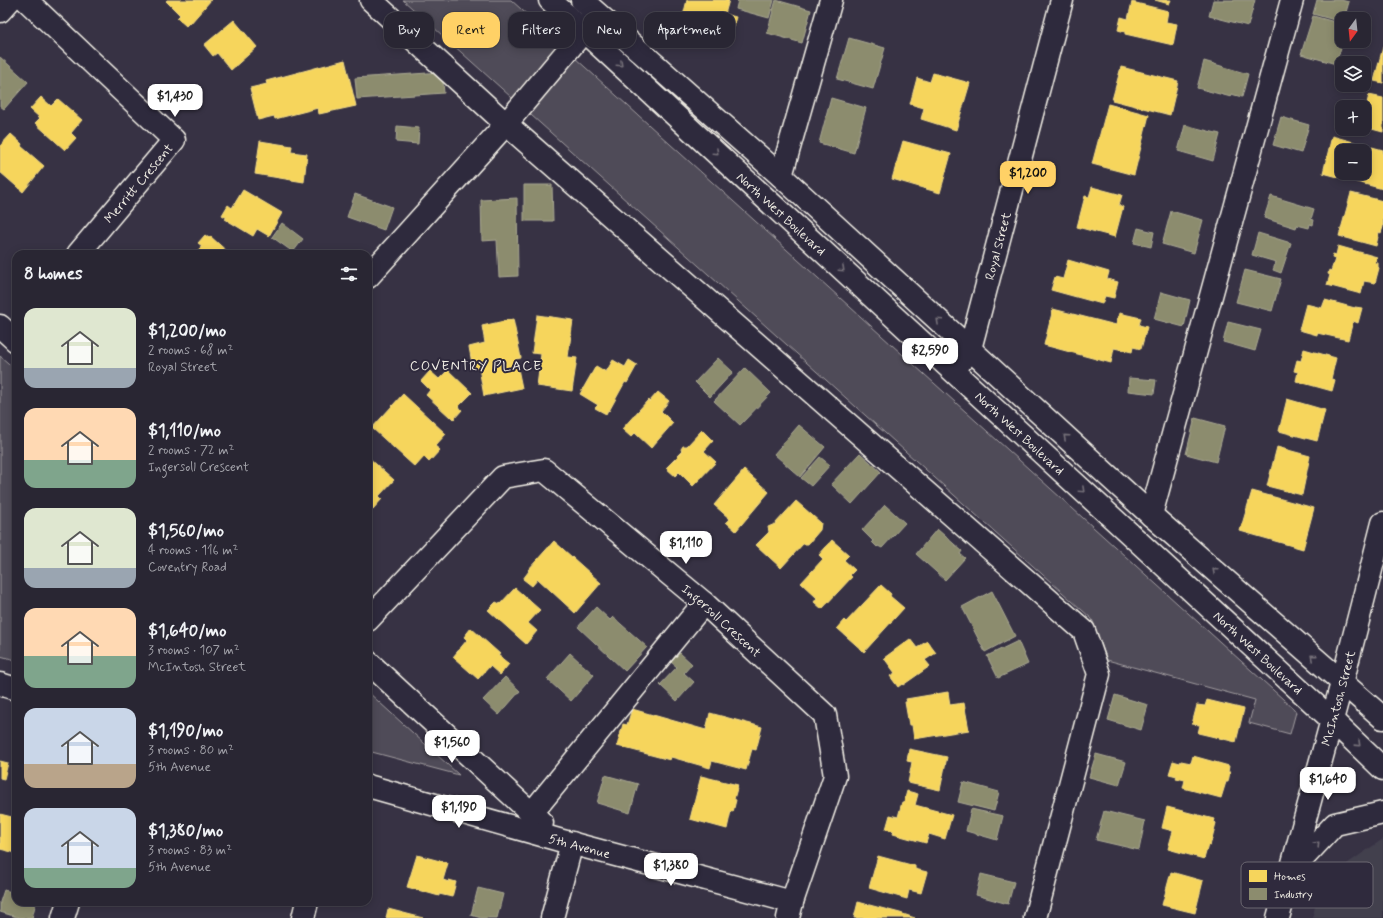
<!DOCTYPE html>
<html lang="en">
<head>
<meta charset="utf-8">
<style>
	body { margin:0; font-family:Mynerve,sans-serif; background:#35323f; color:#f1f3f6; height:100vh; display:flex; flex-direction:column; font-size:15px; white-space:nowrap }
	* { box-sizing:border-box; margin:0 }
	p { font-size:13px; color:#a5a5ac }
	.icon { flex:none; width:22px; height:22px; fill:none; stroke:currentColor; stroke-width:2; stroke-linecap:round; stroke-linejoin:round }
	.map { position:relative; flex:1; overflow:hidden }
	.panel { position:absolute; left:12px; top:250px; width:360px; height:656px; display:flex; flex-direction:column; background:#292633; border-radius:12px; box-shadow:0 2px 10px #0003,0 0 0 1px #45434e }
	.panel>* { flex:none }
	.hud { position:absolute; left:384px; top:12px; width:380px; height:36px; display:flex; gap:8px }
	.needle { width:26px; rotate:195deg }
	.tools { position:absolute; left:1335px; top:12px; display:grid; gap:8px }
	.tools a { display:grid; place-items:center; width:36px; height:36px; border-radius:8px; background:#292633; box-shadow:0 2px 10px #0003,0 0 0 1px #45434e; font-size:20px }
	.price { position:absolute; translate:-50% -34px; padding:0 9px; border-radius:8px; background:#fff; color:#222; font-size:13px; line-height:26px; filter:drop-shadow(0 1px 2px #0008) }
	.price::after { content:''; position:absolute; left:50%; top:24px; width:12px; height:9px; margin-left:-6px; background:inherit; clip-path:polygon(0 0,100% 0,50% 100%) }
	.price.current { background:#ffd166; color:#111 }
	ul { padding:0; list-style:none }
	li { display:flex; align-items:center; gap:12px; height:100px; padding:0 12px }
	li span { display:grid; place-items:center; flex:none; width:112px; height:80px; border-radius:12px; color:#555 }
	li>.icon { margin-inline-start:auto }
	span .icon { width:48px; height:48px; fill:#fffc; stroke-width:1 }
	li b { font-size:17px }
	h2 { display:flex; justify-content:space-between; align-items:center; height:48px; padding:0 12px; font-size:17px }
	.tag { padding:0 14px; border-radius:12px; background:#292633; box-shadow:0 2px 10px #0003,0 0 0 1px #45434e; font-size:14px; line-height:36px }
	.tag.current { background:#ffd166; color:#111 }
	.map>svg:first-child { display:block }
	.built { fill:#433f4e }
	.green { fill:#504b59; stroke:#a29ea0 }
	.homes { fill:#f6d55c; stroke:#f5dd86; fill-rule:evenodd }
	.industry { fill:#8c8c6e; stroke:#abaa93 }
	.lines { fill:none; stroke-linecap:round; stroke-linejoin:round }
	.minor-casing { stroke:#f4f1e8; stroke-width:25 }
	.minor { stroke:#2f2a3d; stroke-width:22 }
	.oneway { stroke:#747079 }
	.labels { text-anchor:middle; stroke-width:4; stroke-linejoin:round; paint-order:stroke }
	.street-label { font-size:13px; fill:#f4f1e8; stroke:#2f2a3d }
	.neighbourhood-label { font-size:14px; letter-spacing:1px; fill:#f4f1e8; stroke:#2f2a3d }
	.key { fill:#2f2a3d; stroke:#6a6670; stroke-width:1 }
	.key-label { font-size:11px; fill:#f4f1e8 }
</style>
</head>
<body>
<div class="map">
<svg width="1383" height="918" viewBox="0 0 1383 918">
	<rect width="100%" height="100%" fill="#373244"/>
	<filter id="ink" filterUnits="userSpaceOnUse"><feTurbulence type="fractalNoise" baseFrequency=".025" numOctaves="2"/><feDisplacementMap in="SourceGraphic" scale="8" xChannelSelector="R" yChannelSelector="G"/><feConvolveMatrix kernelMatrix="1 2 1 2 8 2 1 2 1" color-interpolation-filters="sRGB"/></filter>
	<g filter="url(#ink)">
		<path class="built" d="M1383,839V918H1312L1322,881Z"/>
		<g class="green">
			<path d="M403,0H511L1294,709L1296,712L1290,734L1249,723L1255,700L1107,660L1092,619Z"/>
			<path d="M0,356L16,370V660L0,656Z"/>
			<path d="M368,692L459,775L368,751Z"/>
		</g>
		<g class="homes">
			<path d="M167,0H211L190,24L189,23L186,26L177,18L180,15L166,1Z"/>
			<path d="M687,0H729L725,14L736,17L731,35L720,32V34L681,24Z"/>
			<path d="M1155,0H1171L1169,4Z"/>
			<path d="M1132,2L1168,11L1166,22L1177,24L1173,45L1125,34V32L1118,30L1121,17L1128,19Z"/>
			<path d="M234,20L257,47L231,70L217,53L213,56L204,45Z"/>
			<path d="M1383,47V83L1374,81Z"/>
			<path d="M345,60L356,106L319,114L318,108L275,119L274,116L258,120L250,88L267,84L266,81Z"/>
			<path d="M1121,67L1178,81L1170,115L1112,100Z"/>
			<path d="M933,73L970,83L956,130L921,119L924,108L910,104L917,78L930,82Z"/>
			<path d="M1369,95L1383,98V132L1364,127V115Z"/>
			<path d="M41,97L51,106L58,99L82,120L71,133L76,138L65,150L35,123L40,118L30,109Z"/>
			<path d="M1108,104L1149,115L1134,175L1092,164Z"/>
			<path d="M11,134L22,144L21,146L44,166L23,192L0,172V146Z"/>
			<path d="M1332,136L1383,150V189L1323,173ZM1342,151H1364V173H1342Z"/>
			<path d="M260,141L292,146L291,152L307,154L304,182L255,174Z"/>
			<path d="M903,141L951,154L940,193L892,179Z"/>
			<path d="M1092,187L1122,195L1119,205L1123,207L1115,237L1077,227L1085,196L1089,197Z"/>
			<path d="M243,190L282,213L269,236L257,229L253,236L225,219L227,218L222,215L228,205L232,208Z"/>
			<path d="M1351,193L1383,201V227L1381,233L1379,232L1376,246L1339,236Z"/>
			<path d="M205,235L209,238L210,236L230,254H195L202,246L198,243Z"/>
			<path d="M1338,246L1377,257L1375,263H1378V267L1379,268L1375,283L1364,281L1361,294L1327,285L1330,275L1328,274L1329,270L1331,271L1335,259L1332,258L1333,254L1336,255Z"/>
			<path d="M1068,260L1109,272L1107,279L1118,282L1114,298L1105,296L1102,304L1051,290L1055,277L1063,279Z"/>
			<path d="M1325,300L1355,308V307L1362,308L1358,323L1353,321L1348,340L1317,333V335L1299,330L1306,304L1322,308Z"/>
			<path d="M1053,309L1116,325L1119,313L1141,318L1139,325L1147,327L1141,349L1133,347L1132,352L1114,348L1111,363L1044,345Z"/>
			<path d="M537,315L573,320L568,357L577,358L572,391L537,386L541,354L532,353Z"/>
			<path d="M513,319L521,358L516,359L522,388L484,396L479,368L473,369L469,347L485,343L482,326Z"/>
			<path d="M1304,349L1336,358L1331,379L1335,380L1332,391L1296,381L1298,372L1294,371L1297,360L1301,361Z"/>
			<path d="M613,360L625,367L629,360L637,365L627,383L625,382L609,411L608,410L606,414L595,408L598,405L580,394L596,366L606,372Z"/>
			<path d="M448,370L472,393L458,407L462,410L454,419L451,416L450,417L426,395L430,390L421,381L430,371L439,379Z"/>
			<path d="M658,392L669,401L661,411L673,423L651,448L635,433L631,437L622,429L648,400L649,402Z"/>
			<path d="M403,394L446,434L435,446L440,450L429,462L424,457L415,467L372,428Z"/>
			<path d="M1287,399L1325,410L1317,441L1279,431Z"/>
			<path d="M702,430L713,441L704,451L716,462L693,486L679,472L675,476L666,468L682,452L681,449L683,446H687Z"/>
			<path d="M1277,447L1310,456L1302,495L1267,486Z"/>
			<path d="M368,457L394,480L379,496L382,499L373,509L368,505Z"/>
			<path d="M744,470L769,492L736,531L726,522L730,519L714,505Z"/>
			<path d="M1252,491L1314,508L1303,549L1240,531Z"/>
			<path d="M796,501L821,523L820,530L808,544H803L781,568L756,545L769,532L768,527L775,524Z"/>
			<path d="M832,540L849,555L844,560L855,570L850,575L852,577L822,609L814,602L817,598L801,583L823,559L819,555Z"/>
			<path d="M554,541L601,583L575,613L538,579L532,586L523,579L529,571L528,570Z"/>
			<path d="M881,585L891,594L890,596L904,608L864,652L837,628L844,620L846,622Z"/>
			<path d="M515,588L540,610L528,623L537,631L526,644L488,610L496,602L500,604Z"/>
			<path d="M471,628L500,654L498,655L509,664L500,675L490,666L478,679L453,657L467,640L464,637Z"/>
			<path d="M910,639L917,648L927,641L936,653L925,660L930,666L903,685L902,684L898,687L890,676L895,673L884,658Z"/>
			<path d="M948,692L950,705L964,703L969,730L914,739L912,725H909L905,702H907L906,699Z"/>
			<path d="M1207,700L1244,709L1236,742L1198,733L1200,725L1192,724L1197,705L1205,706Z"/>
			<path d="M632,709L706,730L710,713L762,727L756,750L752,749L746,770L712,761L710,768L671,757L670,760L617,746L623,724L627,725Z"/>
			<path d="M909,749L947,757L940,790L908,783L912,762L907,761Z"/>
			<path d="M1193,756L1229,766L1228,772H1230L1228,782H1226L1221,798L1183,788L1185,780L1176,778L1177,776L1169,774L1173,761L1180,763L1181,761L1191,763Z"/>
			<path d="M0,761L8,763L4,779L0,778Z"/>
			<path d="M701,776L738,785L734,799L736,800L733,812L731,811L727,829L690,819Z"/>
			<path d="M907,791L918,794L915,805L952,815L945,839L929,834L926,843L893,834L894,831L886,829L890,815L898,817L902,802H904Z"/>
			<path d="M1167,807L1214,819L1213,822L1216,823L1210,846L1208,845L1204,859L1168,849L1173,831L1162,828Z"/>
			<path d="M0,814L16,818V853L0,849Z"/>
			<path d="M417,855L448,863L443,880L449,882V880L456,882L452,897L439,894V896L407,887Z"/>
			<path d="M878,856L915,866V869L927,872L921,893L909,890L907,899L869,888Z"/>
			<path d="M1171,872L1203,881L1195,913L1162,905Z"/>
			<path d="M858,902L900,913L915,918H854Z"/>
			<path d="M388,909L423,918H386Z"/>
		</g>
		<g class="industry">
			<path d="M738,0H774L769,18L736,9Z"/>
			<path d="M776,0L811,10L802,43L767,33Z"/>
			<path d="M1213,0H1255L1248,26L1209,16Z"/>
			<path d="M1317,0H1341L1349,2L1344,19H1342V22L1313,14Z"/>
			<path d="M1313,16L1342,24L1343,41L1336,64L1301,54Z"/>
			<path d="M849,38L885,48L873,89L837,79Z"/>
			<path d="M0,57L28,82L4,109L0,106Z"/>
			<path d="M1204,61L1248,74L1242,97L1231,94V97L1197,88Z"/>
			<path d="M442,72L444,93L357,99L355,78Z"/>
			<path d="M831,98L866,108L854,153L819,143Z"/>
			<path d="M1281,117L1309,125L1301,153L1273,145Z"/>
			<path d="M1185,125L1220,134L1213,161L1178,151Z"/>
			<path d="M397,126L419,128L418,144L396,142Z"/>
			<path d="M524,185H552L553,221H524Z"/>
			<path d="M355,194L392,207L384,230L347,217Z"/>
			<path d="M1271,196L1314,209L1311,219L1314,220L1313,225L1310,224L1309,228L1297,225L1296,228L1264,218Z"/>
			<path d="M517,198L518,276L499,277L497,240L482,241L481,200Z"/>
			<path d="M1171,211L1203,220L1194,253L1162,244Z"/>
			<path d="M282,223L303,239L293,252L272,237Z"/>
			<path d="M1138,228L1154,232L1151,247L1134,243Z"/>
			<path d="M1258,233L1291,243L1281,273L1273,270L1276,262L1252,255Z"/>
			<path d="M1245,270L1281,279L1272,311L1236,302Z"/>
			<path d="M1161,292L1190,300L1184,327L1154,319Z"/>
			<path d="M1228,322L1261,330L1255,351L1223,342Z"/>
			<path d="M718,358L733,372L710,397L695,382Z"/>
			<path d="M745,368L771,393L740,425L714,401Z"/>
			<path d="M1129,378L1156,380L1154,394L1128,391Z"/>
			<path d="M1195,418L1225,426L1216,462L1186,454Z"/>
			<path d="M799,425L825,447L800,477L774,454Z"/>
			<path d="M860,453L881,472L852,504L831,484Z"/>
			<path d="M820,457L830,465L811,486L801,478Z"/>
			<path d="M885,505L905,523L882,548L878,546L877,547L872,542L873,541L862,530Z"/>
			<path d="M937,529L962,551L960,554L965,558L945,580L916,554Z"/>
			<path d="M992,591L1015,636L985,652L962,607Z"/>
			<path d="M596,607L610,620L613,617L647,647L625,671L578,627Z"/>
			<path d="M1018,641L1028,664L998,678L987,656Z"/>
			<path d="M570,653L594,675L571,701L547,679Z"/>
			<path d="M680,653L692,664L684,673L694,682L677,701L660,685L677,667L671,662Z"/>
			<path d="M505,677L520,691L499,715L483,700Z"/>
			<path d="M1115,695L1148,705L1141,730L1108,720Z"/>
			<path d="M1096,754L1126,762L1119,785L1089,777Z"/>
			<path d="M605,775L638,784L630,813L597,803Z"/>
			<path d="M963,782L999,792L994,811L958,802Z"/>
			<path d="M971,809L1003,816L997,840L966,831Z"/>
			<path d="M1104,811L1145,821L1139,850L1096,840Z"/>
			<path d="M981,874L1014,882L1008,904L976,895Z"/>
			<path d="M478,888L503,894L497,918H481L471,915Z"/>
			<path d="M4,890L16,893V902H36L32,918H20L0,912V902Z"/>
		</g>
		<g class="lines">
			<defs>
				<g id="minor">
					<path d="M26,0L174,140L78,254"/>
					<path d="M371,0L506,124L1084,631L1099,674L1035,918"/>
					<path id="s1" d="M550,0L1332,720L1383,769"/>
					<path d="M582,0L781,176L1151,515L1383,718"/>
					<path d="M0,11L10,0"/>
					<path d="M781,176L831,0"/>
					<path d="M368,277L506,124L584,31L591,18"/>
					<path d="M0,326L16,341"/>
					<path id="s2" d="M963,359L970,349L1062,0"/>
					<path d="M1151,515L1292,0"/>
					<path id="s3" d="M368,620L503,477L544,470L704,603L825,715L835,776L792,902L788,918"/>
					<path d="M368,662L542,823"/>
					<path d="M0,684L16,689"/>
					<path id="s4" d="M368,786L559,840L792,902"/>
					<path d="M531,814L704,603"/>
					<path d="M1292,870L1335,824L1383,813"/>
					<path d="M63,918L68,902"/>
					<path d="M303,918L307,902"/>
					<path d="M552,918L572,843"/>
					<path id="s5" d="M1278,918L1342,683L1383,523"/>
				</g>
			</defs>
			<use href="#minor" class="minor-casing"/>
			<use href="#minor" class="minor"/>
		</g>
		<defs><path id="oneway-chevron" d="M-2-3.5L2.5 0L-2 3.5" fill="none" stroke-width="1.6" stroke-linecap="round" stroke-linejoin="round"/></defs>
		<g class="oneway">
			<use href="#oneway-chevron" transform="translate(620 64) rotate(43)"/>
			<use href="#oneway-chevron" transform="translate(716 152) rotate(43)"/>
			<use href="#oneway-chevron" transform="translate(842 269) rotate(43)"/>
			<use href="#oneway-chevron" transform="translate(939 321) rotate(-137)"/>
			<use href="#oneway-chevron" transform="translate(1066 437) rotate(-138)"/>
			<use href="#oneway-chevron" transform="translate(1082 490) rotate(43)"/>
			<use href="#oneway-chevron" transform="translate(1215 571) rotate(-139)"/>
			<use href="#oneway-chevron" transform="translate(1313 657) rotate(-139)"/>
			<use href="#oneway-chevron" transform="translate(1358 744) rotate(44)"/>
			<use href="#oneway-chevron" transform="translate(1317 844) rotate(-47)"/>
		</g>
	</g>
	<g class="labels">
		<g class="street-label">
			<text transform="translate(138 183) rotate(-50)" y="5">Merritt Crescent</text>
			<text dy="5" stroke="none"><textPath href="#s1" startOffset="315">North West Boulevard</textPath></text>
			<text dy="5" stroke="none"><textPath href="#s2" startOffset="119">Royal Street</textPath></text>
			<text dy="5" stroke="none"><textPath href="#s1" startOffset="639">North West Boulevard</textPath></text>
			<text dy="5" stroke="none"><textPath href="#s3" startOffset="471">Ingersoll Crescent</textPath></text>
			<text dy="5" stroke="none"><textPath href="#s1" startOffset="963">North West Boulevard</textPath></text>
			<text dy="5" stroke="none"><textPath href="#s5" startOffset="228">McIntosh Street</textPath></text>
			<text dy="5" stroke="none"><textPath href="#s4" startOffset="220">5th Avenue</textPath></text>
		</g>
		<g class="neighbourhood-label">
			<text x="476" y="370">COVENTRY PLACE</text>
		</g>
	</g>
	<rect x="1241" y="862" width="132" height="46" rx="6" class="key"/>
	<rect x="1249" y="870" width="18" height="12" fill="#f6d55c"/>
	<rect x="1249" y="888" width="18" height="12" fill="#8c8c6e"/>
	<g class="key-label">
		<text x="1274" y="880">Homes</text>
		<text x="1274" y="898">Industry</text>
	</g>
</svg>
<div class="tools">
<a><svg class="needle" viewBox="-14 -14 28 28"><path d="M0-13l5 13h-10z" fill="#e53935"/><path d="M0 13l5-13h-10z" fill="#a5a5ac"/></svg></a>
<a><svg class="icon" aria-label="layers" viewBox="0 0 24 24"><path d="M12 4l9 5-9 5-9-5zM3 14l9 5 9-5"/></svg></a>
<a>+</a>
<a>−</a>
</div>
<b class="price" style="left:175px;top:118px">$1,430</b>
<b class="price current" style="left:1028px;top:195px">$1,200</b>
<b class="price" style="left:930px;top:372px">$2,590</b>
<b class="price" style="left:686px;top:565px">$1,110</b>
<b class="price" style="left:452px;top:764px">$1,560</b>
<b class="price" style="left:1328px;top:801px">$1,640</b>
<b class="price" style="left:459px;top:829px">$1,190</b>
<b class="price" style="left:671px;top:887px">$1,380</b>
<div class="hud">
<a class="tag">Buy</a>
<a class="tag current">Rent</a>
<a class="tag">Filters</a>
<a class="tag">New</a>
<a class="tag">Apartment</a>
</div>
<section class="panel">
<h2>8 homes<svg class="icon" aria-label="filters" viewBox="0 0 24 24"><path d="M4 7h16M4 17h16"/><circle cx="9" cy="7" r="2"/><circle cx="15" cy="17" r="2"/></svg></h2>
<ul>
<li><span style="background:linear-gradient(#dfe7d0 75%,#9aa5b1 0)"><svg class="icon" aria-label="home" viewBox="0 0 24 24"><path d="M3 11l9-7 9 7M6 9v11h12V9"/></svg></span><div><b>$1,200/mo</b><p>2 rooms · 68 m²</p><p>Royal Street</p></div></li>
<li><span style="background:linear-gradient(#ffd9b3 65%,#7fa58c 0)"><svg class="icon" aria-label="home" viewBox="0 0 24 24"><path d="M3 11l9-7 9 7M6 9v11h12V9"/></svg></span><div><b>$1,110/mo</b><p>2 rooms · 72 m²</p><p>Ingersoll Crescent</p></div></li>
<li><span style="background:linear-gradient(#dfe7d0 75%,#9aa5b1 0)"><svg class="icon" aria-label="home" viewBox="0 0 24 24"><path d="M3 11l9-7 9 7M6 9v11h12V9"/></svg></span><div><b>$1,560/mo</b><p>4 rooms · 116 m²</p><p>Coventry Road</p></div></li>
<li><span style="background:linear-gradient(#ffd9b3 60%,#7fa58c 0)"><svg class="icon" aria-label="home" viewBox="0 0 24 24"><path d="M3 11l9-7 9 7M6 9v11h12V9"/></svg></span><div><b>$1,640/mo</b><p>3 rooms · 107 m²</p><p>McIntosh Street</p></div></li>
<li><span style="background:linear-gradient(#c9d6e8 70%,#b9a48a 0)"><svg class="icon" aria-label="home" viewBox="0 0 24 24"><path d="M3 11l9-7 9 7M6 9v11h12V9"/></svg></span><div><b>$1,190/mo</b><p>3 rooms · 80 m²</p><p>5th Avenue</p></div></li>
<li><span style="background:linear-gradient(#c9d6e8 75%,#7fa58c 0)"><svg class="icon" aria-label="home" viewBox="0 0 24 24"><path d="M3 11l9-7 9 7M6 9v11h12V9"/></svg></span><div><b>$1,380/mo</b><p>3 rooms · 83 m²</p><p>5th Avenue</p></div></li>
</ul>
</section>
</div>
</body>
</html>
